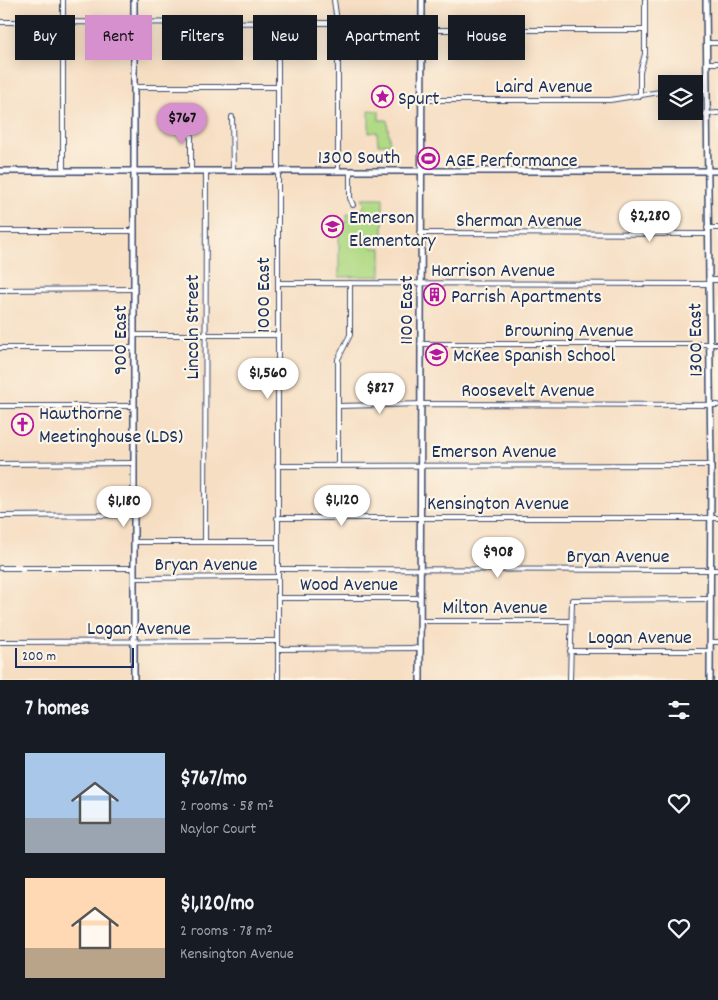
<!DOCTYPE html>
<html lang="en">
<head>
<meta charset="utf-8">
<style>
	body { margin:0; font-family:Dekko,sans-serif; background:#20242c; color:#f1f3f6; height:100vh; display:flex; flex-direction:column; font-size:19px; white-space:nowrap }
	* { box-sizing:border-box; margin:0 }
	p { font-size:16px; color:#9ea1a6 }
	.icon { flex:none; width:28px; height:28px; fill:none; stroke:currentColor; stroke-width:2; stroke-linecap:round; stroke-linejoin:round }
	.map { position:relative; height:680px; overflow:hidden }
	.sheet { display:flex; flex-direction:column; background:#171b24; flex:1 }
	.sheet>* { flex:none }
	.top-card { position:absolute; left:15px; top:15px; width:689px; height:45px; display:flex; gap:10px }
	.controls { position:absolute; left:658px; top:75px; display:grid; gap:10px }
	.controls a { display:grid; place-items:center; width:45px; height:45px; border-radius:0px; background:#171b24; box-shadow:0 2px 12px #0003; font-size:25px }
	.scale { position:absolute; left:15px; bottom:12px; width:119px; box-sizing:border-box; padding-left:5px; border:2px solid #1b2f5e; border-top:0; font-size:14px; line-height:18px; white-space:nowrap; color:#1b2f5e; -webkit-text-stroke:4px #fcf5e5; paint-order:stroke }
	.price { position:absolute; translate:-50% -42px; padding:0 11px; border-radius:18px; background:#fff; color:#222; font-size:16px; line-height:32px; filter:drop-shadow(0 1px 2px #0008) }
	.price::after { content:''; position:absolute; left:50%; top:30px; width:15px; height:11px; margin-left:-8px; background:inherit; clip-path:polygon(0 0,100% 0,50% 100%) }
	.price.active { background:#d690ce; color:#111 }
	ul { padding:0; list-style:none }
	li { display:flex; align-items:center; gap:15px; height:125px; padding:0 25px }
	li span { display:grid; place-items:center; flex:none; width:140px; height:100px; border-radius:0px; color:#555 }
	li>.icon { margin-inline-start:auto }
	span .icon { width:60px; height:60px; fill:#fffc; stroke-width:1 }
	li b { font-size:21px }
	h2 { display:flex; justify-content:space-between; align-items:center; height:60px; padding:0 25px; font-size:21px }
	.chip { padding:0 18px; border-radius:0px; background:#171b24; box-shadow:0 2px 12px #0003; font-size:18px; line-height:45px }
	.chip.active { background:#d690ce; color:#111 }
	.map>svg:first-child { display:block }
	.green { fill:#b0da85; stroke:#668472 }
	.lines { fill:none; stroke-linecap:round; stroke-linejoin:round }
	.street-casing { stroke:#3c496d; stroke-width:6 }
	.secondary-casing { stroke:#3c496d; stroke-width:8 }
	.street { stroke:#fff; stroke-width:4 }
	.secondary { stroke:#fff; stroke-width:5 }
	.labels { text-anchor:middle; stroke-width:4.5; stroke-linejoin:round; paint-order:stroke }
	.street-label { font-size:20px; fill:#1b2f5e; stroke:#fcf5e5 }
	.poi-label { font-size:20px; fill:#1b2f5e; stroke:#fcf5e5; text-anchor:start }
</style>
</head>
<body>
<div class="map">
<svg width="718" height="680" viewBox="0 0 718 680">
	<rect width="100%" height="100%" fill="#fcf5e5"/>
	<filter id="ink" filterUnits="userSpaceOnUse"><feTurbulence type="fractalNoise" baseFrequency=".02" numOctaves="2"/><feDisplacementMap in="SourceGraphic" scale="10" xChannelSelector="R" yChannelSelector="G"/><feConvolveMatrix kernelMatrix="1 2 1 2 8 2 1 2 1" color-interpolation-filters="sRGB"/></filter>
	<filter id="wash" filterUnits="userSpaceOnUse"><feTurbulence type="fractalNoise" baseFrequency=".0096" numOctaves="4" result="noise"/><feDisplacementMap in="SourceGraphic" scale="20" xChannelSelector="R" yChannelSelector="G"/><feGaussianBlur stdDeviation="1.12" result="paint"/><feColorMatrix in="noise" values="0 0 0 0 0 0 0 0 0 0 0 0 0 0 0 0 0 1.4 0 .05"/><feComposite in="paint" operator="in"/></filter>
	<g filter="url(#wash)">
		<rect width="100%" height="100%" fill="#f6dec3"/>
		<g class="green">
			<path d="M344,29H359V61H343Z"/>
			<path d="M369,110L379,111V120H387L390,144H378L377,132L369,133Z"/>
			<path d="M362,198H383V237H372V248H381V276L339,277V223H346L347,214C356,214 361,213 365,204Z"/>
		</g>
	</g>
	<g filter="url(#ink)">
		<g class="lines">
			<defs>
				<g id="street">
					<path d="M63,0V171"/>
					<path d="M334,0L338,29V171"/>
					<path d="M0,22L332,23L422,21"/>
					<path d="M422,30H644"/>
					<path d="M706,43H718"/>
					<path d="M706,63H718"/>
					<path d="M134,87H278"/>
					<path d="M694,90H706"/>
					<path d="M640,96V72L645,54V0"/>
					<path d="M421,100H610L666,91"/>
					<path d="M706,114L718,113"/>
					<path d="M232,117L233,171"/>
					<path d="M191,118V172"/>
					<path d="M350,171V198L353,205"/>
					<path d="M707,228H718"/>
					<path d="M0,231H134"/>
					<path d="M420,233L707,234"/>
					<path d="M708,280H718"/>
					<path d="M278,283L708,284"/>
					<path d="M0,290L134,289"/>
					<path d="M134,335H277"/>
					<path d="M420,344H718"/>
					<path d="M0,348H134"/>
					<path d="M0,406H134"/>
					<path d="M338,406L425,404L718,405"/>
					<path d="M0,464L134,463"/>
					<path d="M277,466L711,465"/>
					<path d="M338,466V359L350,335V283"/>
					<path d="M0,516L134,515"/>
					<path d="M277,518H718"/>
					<path d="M134,542H278"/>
					<path d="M205,542L206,171"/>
					<path d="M0,568H134"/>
					<path d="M278,569L718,570"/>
					<path d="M134,578L278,577"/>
					<path d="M278,598H420"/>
					<path d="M420,621H570"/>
					<path d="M0,642L278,641"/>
					<path d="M710,642H718"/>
					<path d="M278,649L420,648"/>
					<path d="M570,651H710"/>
					<path d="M278,680V60"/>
					<path d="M570,680L572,600L710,599"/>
				</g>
				<g id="secondary">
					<path d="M706,0L711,468L710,680"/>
					<path d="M0,171H718"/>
					<path d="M134,680V0"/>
					<path d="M420,680L422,0"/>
				</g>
			</defs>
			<use href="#street" class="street-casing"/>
			<use href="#secondary" class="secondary-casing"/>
			<use href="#street" class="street"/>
			<use href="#secondary" class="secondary"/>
		</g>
	</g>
	<defs>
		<symbol id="sight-ring" viewBox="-11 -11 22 22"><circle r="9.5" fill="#fcf5e5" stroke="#b5179e" stroke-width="1.5"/><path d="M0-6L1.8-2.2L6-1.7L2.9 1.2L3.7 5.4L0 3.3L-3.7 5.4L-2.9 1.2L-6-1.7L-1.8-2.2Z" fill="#b5179e"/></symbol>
		<symbol id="stadium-ring" viewBox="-11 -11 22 22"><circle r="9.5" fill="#fcf5e5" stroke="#b5179e" stroke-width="1.5"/><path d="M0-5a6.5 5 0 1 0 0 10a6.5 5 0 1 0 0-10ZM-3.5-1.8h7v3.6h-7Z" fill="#b5179e"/></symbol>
		<symbol id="school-ring" viewBox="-11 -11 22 22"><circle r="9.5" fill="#fcf5e5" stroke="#b5179e" stroke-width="1.5"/><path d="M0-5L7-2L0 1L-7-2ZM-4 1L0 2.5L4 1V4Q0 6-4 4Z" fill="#b5179e"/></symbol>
		<symbol id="building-ring" viewBox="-11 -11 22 22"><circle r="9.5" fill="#fcf5e5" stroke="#b5179e" stroke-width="1.5"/><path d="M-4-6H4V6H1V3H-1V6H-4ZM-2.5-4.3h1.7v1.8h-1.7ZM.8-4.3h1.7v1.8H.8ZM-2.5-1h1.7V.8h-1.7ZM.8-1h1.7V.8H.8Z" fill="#b5179e"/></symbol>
		<symbol id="church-ring" viewBox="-11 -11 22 22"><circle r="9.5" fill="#fcf5e5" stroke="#b5179e" stroke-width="1.5"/><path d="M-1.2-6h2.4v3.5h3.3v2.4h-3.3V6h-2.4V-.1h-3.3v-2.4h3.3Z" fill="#b5179e"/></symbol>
	</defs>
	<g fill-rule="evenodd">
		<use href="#sight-ring" x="370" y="84" width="25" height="25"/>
		<use href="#stadium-ring" x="416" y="146" width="25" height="25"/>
		<use href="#school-ring" x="320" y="214" width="25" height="25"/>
		<use href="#building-ring" x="422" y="282" width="25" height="25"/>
		<use href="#school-ring" x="424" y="342" width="25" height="25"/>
		<use href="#church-ring" x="10" y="412" width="25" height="25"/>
	</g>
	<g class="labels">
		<g class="street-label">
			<text x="544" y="92">Laird Avenue</text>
			<text x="359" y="163">1300 South</text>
			<text x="519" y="226">Sherman Avenue</text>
			<text x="493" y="276">Harrison Avenue</text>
			<text transform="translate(262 295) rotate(-90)" y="7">1000 East</text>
			<text transform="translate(405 310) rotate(-90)" y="7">1100 East</text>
			<text transform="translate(191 327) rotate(-90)" y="7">Lincoln Street</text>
			<text x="569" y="336">Browning Avenue</text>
			<text transform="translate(119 340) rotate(-90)" y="7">900 East</text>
			<text transform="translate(694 340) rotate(-91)" y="7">1300 East</text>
			<text x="528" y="396">Roosevelt Avenue</text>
			<text x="494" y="457">Emerson Avenue</text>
			<text x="498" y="509">Kensington Avenue</text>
			<text x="618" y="562">Bryan Avenue</text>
			<text x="206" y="570">Bryan Avenue</text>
			<text x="349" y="590">Wood Avenue</text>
			<text x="495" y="613">Milton Avenue</text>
			<text x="139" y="634">Logan Avenue</text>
			<text x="640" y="643">Logan Avenue</text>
		</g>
		<g class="poi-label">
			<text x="398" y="104">Spurt</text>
			<text x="445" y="166">AGE Performance</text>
			<text x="349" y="223">Emerson<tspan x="349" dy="23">Elementary</tspan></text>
			<text x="451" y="302">Parrish Apartments</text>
			<text x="453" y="361">McKee Spanish School</text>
			<text x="39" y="419">Hawthorne<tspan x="39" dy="23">Meetinghouse (LDS)</tspan></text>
		</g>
	</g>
</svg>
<div class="controls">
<a><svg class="icon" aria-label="layers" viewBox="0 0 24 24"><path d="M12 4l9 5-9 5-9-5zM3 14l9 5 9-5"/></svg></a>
</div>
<div class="scale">200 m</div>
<b class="price active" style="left:182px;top:145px">$767</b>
<b class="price" style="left:650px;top:243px">$2,280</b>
<b class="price" style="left:268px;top:400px">$1,560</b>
<b class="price" style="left:380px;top:415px">$827</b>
<b class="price" style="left:342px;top:527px">$1,120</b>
<b class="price" style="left:124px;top:528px">$1,180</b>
<b class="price" style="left:498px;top:579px">$908</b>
<div class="top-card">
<a class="chip">Buy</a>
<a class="chip active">Rent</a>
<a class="chip">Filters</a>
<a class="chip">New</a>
<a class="chip">Apartment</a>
<a class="chip">House</a>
</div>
</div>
<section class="sheet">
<h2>7 homes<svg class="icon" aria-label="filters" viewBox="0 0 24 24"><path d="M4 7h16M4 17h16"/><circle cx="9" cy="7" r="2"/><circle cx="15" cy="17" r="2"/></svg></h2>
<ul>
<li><span style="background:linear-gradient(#a9c7e8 65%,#9aa5b1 0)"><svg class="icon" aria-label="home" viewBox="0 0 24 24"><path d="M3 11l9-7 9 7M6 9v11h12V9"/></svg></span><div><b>$767/mo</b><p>2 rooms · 58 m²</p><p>Naylor Court</p></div><svg class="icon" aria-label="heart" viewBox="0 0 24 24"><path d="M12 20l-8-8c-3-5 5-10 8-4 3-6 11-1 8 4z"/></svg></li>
<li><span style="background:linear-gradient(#ffd9b3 70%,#b9a48a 0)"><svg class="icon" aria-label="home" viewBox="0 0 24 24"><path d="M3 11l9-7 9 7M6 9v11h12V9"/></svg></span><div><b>$1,120/mo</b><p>2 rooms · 78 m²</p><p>Kensington Avenue</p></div><svg class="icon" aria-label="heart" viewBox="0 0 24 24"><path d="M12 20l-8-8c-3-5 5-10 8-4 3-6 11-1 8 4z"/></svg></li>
</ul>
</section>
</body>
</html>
